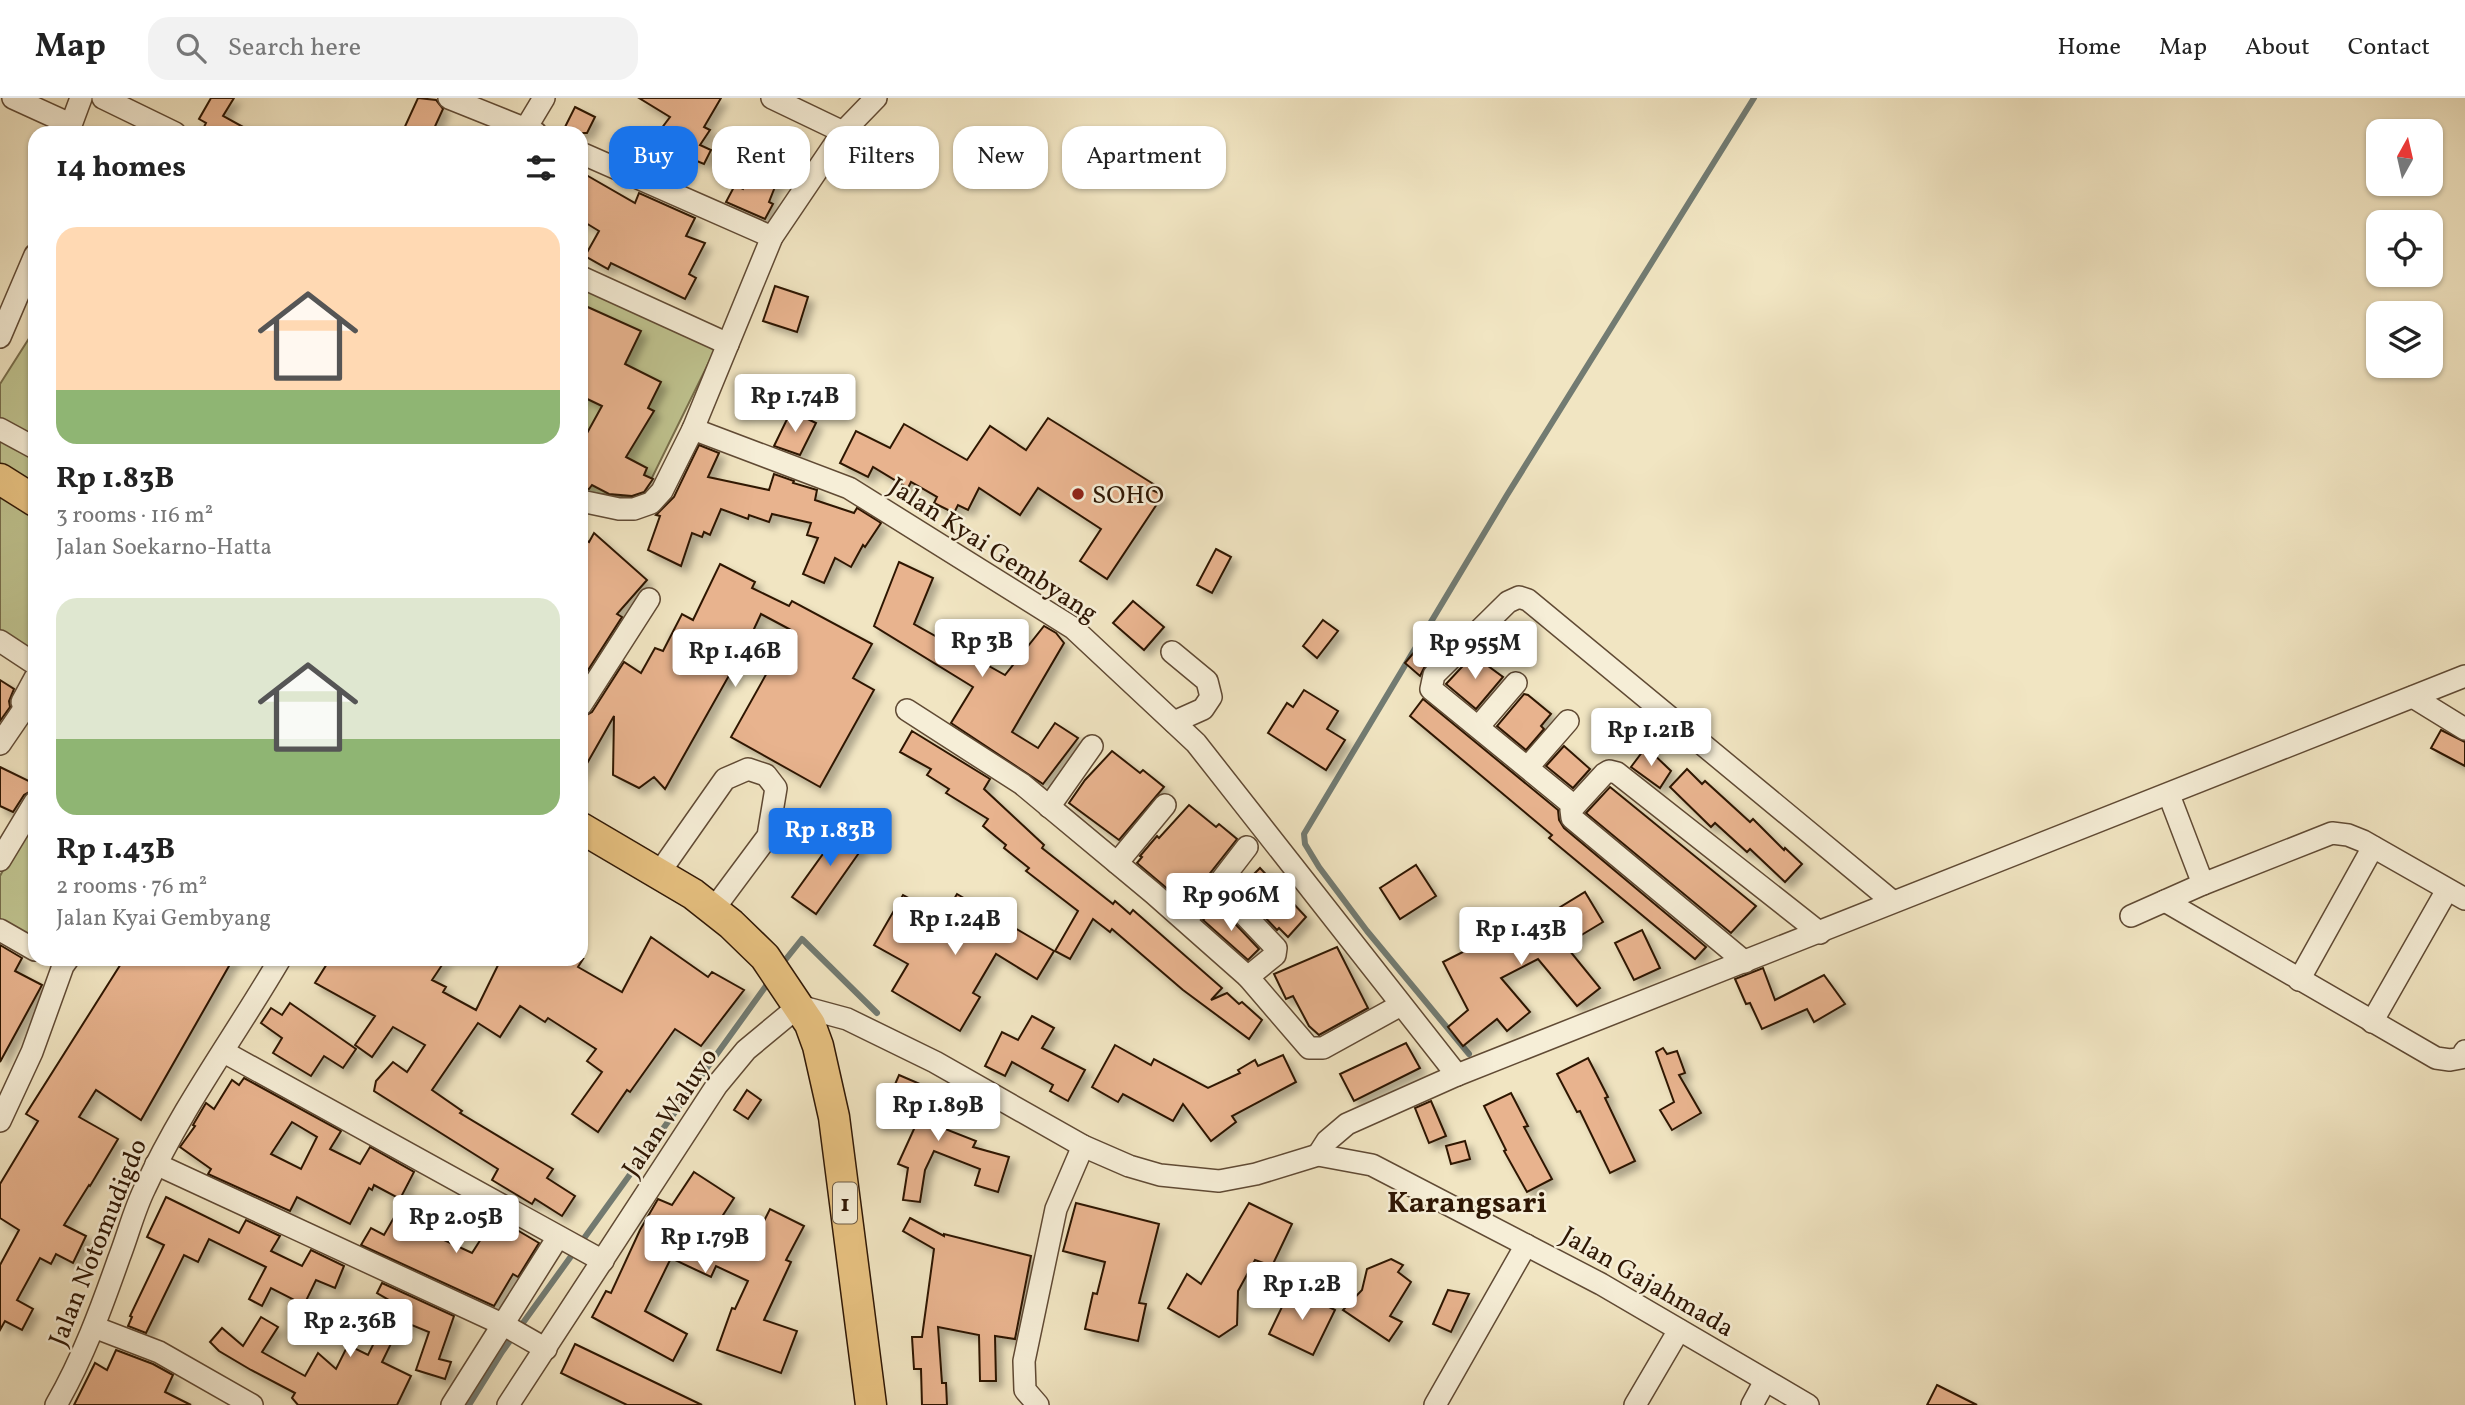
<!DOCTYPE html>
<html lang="en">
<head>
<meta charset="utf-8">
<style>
	body { margin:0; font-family:Vollkorn,serif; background:#f2f2f2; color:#222; height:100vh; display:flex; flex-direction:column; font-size:26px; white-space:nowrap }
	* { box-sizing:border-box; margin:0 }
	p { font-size:23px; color:#767676 }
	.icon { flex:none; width:38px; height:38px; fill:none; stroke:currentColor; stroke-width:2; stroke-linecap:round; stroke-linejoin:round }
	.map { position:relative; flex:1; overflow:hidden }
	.panel { position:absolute; left:28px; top:28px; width:560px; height:840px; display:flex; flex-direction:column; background:#fff; border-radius:21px; box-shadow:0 2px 5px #0004 }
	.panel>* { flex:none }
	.banner { position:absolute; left:609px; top:28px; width:665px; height:63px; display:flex; gap:14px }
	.needle { width:46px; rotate:8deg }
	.controls { position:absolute; left:2366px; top:21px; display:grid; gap:14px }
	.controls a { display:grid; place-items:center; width:77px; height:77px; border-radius:14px; background:#fff; box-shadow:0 2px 5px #0004; font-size:35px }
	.price { position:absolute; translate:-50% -60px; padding:0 16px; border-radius:7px; background:#fff; color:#222; font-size:23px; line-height:46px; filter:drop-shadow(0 2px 4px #0008) }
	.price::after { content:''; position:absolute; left:50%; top:42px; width:21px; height:16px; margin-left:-10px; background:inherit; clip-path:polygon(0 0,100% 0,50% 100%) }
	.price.active { background:#1a73e8; color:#fff }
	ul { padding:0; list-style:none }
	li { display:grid; align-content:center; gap:14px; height:371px; padding:0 28px }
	li span { display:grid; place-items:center; height:217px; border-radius:21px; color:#555 }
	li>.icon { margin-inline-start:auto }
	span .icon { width:126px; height:126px; fill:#fffc; stroke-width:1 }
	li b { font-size:30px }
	h2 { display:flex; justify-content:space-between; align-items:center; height:84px; padding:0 28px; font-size:30px }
	.chip { padding:0 24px; border-radius:21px; background:#fff; box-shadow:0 2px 5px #0004; font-size:24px; line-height:63px }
	.chip.active { background:#1a73e8; color:#fff }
	header { display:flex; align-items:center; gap:42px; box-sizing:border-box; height:98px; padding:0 35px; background:#fff; border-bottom:2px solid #e0e0e0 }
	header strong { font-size:33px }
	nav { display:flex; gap:38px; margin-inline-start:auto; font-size:24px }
	.search { width:490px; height:63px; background:#f2f2f2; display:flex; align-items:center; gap:18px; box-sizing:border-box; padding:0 24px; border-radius:21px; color:#767676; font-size:26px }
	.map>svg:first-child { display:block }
	.green { fill:#bfc38f; stroke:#776d4a; stroke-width:2 }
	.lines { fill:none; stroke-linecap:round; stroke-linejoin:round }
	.stream { stroke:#727b72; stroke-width:6 }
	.building { fill:#e8b38e; stroke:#2f1704; stroke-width:2; fill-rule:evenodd; filter:url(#shadow) }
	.minor-casing { stroke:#604a34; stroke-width:24 }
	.highway-casing { stroke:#2f1704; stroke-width:33 }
	.minor { stroke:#f6eed7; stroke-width:21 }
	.highway { stroke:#e8c281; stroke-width:30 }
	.poi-dot { fill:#8f2418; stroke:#f6eed7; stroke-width:2.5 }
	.labels { text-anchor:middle; stroke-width:5; stroke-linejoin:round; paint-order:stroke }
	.shield { fill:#f6eed7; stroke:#6b5843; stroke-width:2 }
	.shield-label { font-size:24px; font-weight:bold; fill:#2f1704 }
	.poi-label { font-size:26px; fill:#2f1704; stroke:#f6eed7; text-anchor:start }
	.street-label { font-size:26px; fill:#2f1704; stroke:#f6eed7 }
	.quarter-label { font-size:30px; font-weight:bold; fill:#2f1704; stroke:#f6eed7 }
</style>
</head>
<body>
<header>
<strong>Map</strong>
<div class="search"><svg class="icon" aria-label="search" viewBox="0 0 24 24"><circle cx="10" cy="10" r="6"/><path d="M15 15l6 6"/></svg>Search here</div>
<nav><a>Home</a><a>Map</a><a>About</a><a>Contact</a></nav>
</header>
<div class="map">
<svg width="2465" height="1307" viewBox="0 0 2465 1307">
	<defs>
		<filter id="shadow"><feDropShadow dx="6" dy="6" stdDeviation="3.5" flood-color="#0004"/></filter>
	</defs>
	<rect width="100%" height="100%" fill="#f1e5c2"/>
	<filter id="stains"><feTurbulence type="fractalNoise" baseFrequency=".00286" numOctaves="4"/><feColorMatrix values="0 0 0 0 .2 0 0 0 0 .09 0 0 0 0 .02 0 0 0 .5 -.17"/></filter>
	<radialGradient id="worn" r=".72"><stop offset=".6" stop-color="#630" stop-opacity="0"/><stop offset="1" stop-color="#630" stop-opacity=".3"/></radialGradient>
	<g class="green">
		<path d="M581,184L716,250L642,400L581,394Z"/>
		<path d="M35,231V576L0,533V286Z"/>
		<path d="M35,712V840L0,822V778Z"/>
	</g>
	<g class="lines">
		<g class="stream">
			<path d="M782,866L802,841L877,915"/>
			<path d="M1469,956L1367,833L1319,769L1305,746L1304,736L1507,397L1754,0"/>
			<path d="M469,1307L502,1254L771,881"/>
		</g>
	</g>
	<g class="building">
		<path d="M211,0H234L223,18L254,35H201L206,25L199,21Z"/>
		<path d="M418,0L436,2L443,11L432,35H402Z"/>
		<path d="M639,0H721L704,29L710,32L700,47L711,52L704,66L675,54L668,65L654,57L662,43L655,39L670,19Z"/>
		<path d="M575,9L595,19L587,35H562Z"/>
		<path d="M759,62L782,71L769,104L773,106L765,121L726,104L735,87L743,91Z"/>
		<path d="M581,74L635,105L639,95L695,120L686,138L705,145L689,176L696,180L685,201L611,165L608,171L585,158L599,133L581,122Z"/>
		<path d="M775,188L808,199L797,234L763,223Z"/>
		<path d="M581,206L641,233L625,266L661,284L648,310L654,313L626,359L647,370L644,377L653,381L644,394L632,398L609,396L592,387L589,391L581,390V346L602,308L581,298Z"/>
		<path d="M791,313L816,325L800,357L774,348Z"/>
		<path d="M1048,320L1155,387L1152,392L1163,397L1107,481L1080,463L1101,431L1038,390L1020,417L979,390L968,412L958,407L954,415L934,405L937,399L911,384L908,390L873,369L868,379L840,365L856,333L890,350L904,326L967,362L990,328L1026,352Z"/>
		<path d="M699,347L719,355L708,379L769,392L774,376L794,383L793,385L817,392L815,402L854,415L857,410L881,425L865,449L863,447L851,469L835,460L824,485L803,476L818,440L807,437L811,425L772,416L769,424L749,417L748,421L721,411L710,437L704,434L702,439L692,435L681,468L648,452L660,418L656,417L674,399Z"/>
		<path d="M594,435L647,482L617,516L622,519L581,583V439L589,444Z"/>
		<path d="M1216,451L1231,459L1212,495L1197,487Z"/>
		<path d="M899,464L933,480L914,526L1005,577L1044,528L1056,535L1064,545L1012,634L1038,650L1055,625L1078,640L1043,686L951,625L973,589L874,528Z"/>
		<path d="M720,466L755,484L752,490L789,508L792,503L872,546L853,580L874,592L820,689L731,639L791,532L761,516L747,546L743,544L728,571L731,574L665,691L654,679L639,690L613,677L614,618L581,676V620L592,614L624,564L641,575L655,550L663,553L682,516L693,522Z"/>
		<path d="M1133,503L1164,529L1144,552L1113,525Z"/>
		<path d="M1323,522L1338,533L1317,560L1303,548Z"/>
		<path d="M1439,525L1455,538L1425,568L1420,578L1405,565Z"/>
		<path d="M1473,557L1503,579L1476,611L1446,586Z"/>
		<path d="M0,582L14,591L9,603L10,609L0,623Z"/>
		<path d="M1304,592L1338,613L1327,631L1345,642L1326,672L1268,635L1287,605L1293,609Z"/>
		<path d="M1524,596L1528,597L1551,616L1541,628L1544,631L1526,652L1497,628Z"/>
		<path d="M1423,601L1558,712L1559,722L1564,730L1706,849L1695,861L1549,740L1552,737L1410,618Z"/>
		<path d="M2441,632L2465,644V668L2431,650Z"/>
		<path d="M912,633L990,681L984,691L1044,747L1042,750L1113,806L1115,803L1130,816L1133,812L1222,890L1211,902L1227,895L1239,906L1242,904L1262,922L1249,941L1183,892L1112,831L1110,834L1093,821L1070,861L1055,853L1078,813L1026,773L1029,770L1004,750L1006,747L983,728L988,721L946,695L949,691L927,677L931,671L900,654Z"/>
		<path d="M1564,648L1590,671L1573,690L1546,668Z"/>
		<path d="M1646,649L1671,673L1660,690L1631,669Z"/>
		<path d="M1112,653L1140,675L1143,672L1164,689L1119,742L1069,705L1085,682Z"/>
		<path d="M0,669L35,686L34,691L24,697L13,714L0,708Z"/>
		<path d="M1687,671L1702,686L1705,683L1750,724L1753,721L1784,752L1785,750L1802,766L1785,784L1750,751L1747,754L1715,725L1711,729L1670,689Z"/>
		<path d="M1610,689L1756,808L1731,835L1586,715Z"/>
		<path d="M1189,707L1216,729L1219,726L1237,741L1207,779L1183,804L1137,765L1142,759L1140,758L1157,738L1159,740Z"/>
		<path d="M857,720L868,730L854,746L861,752L816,816L792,799L828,749Z"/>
		<path d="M1416,767L1436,798L1400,821L1380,790Z"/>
		<path d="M1260,770L1306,819L1288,839L1279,830L1277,832L1240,793V790Z"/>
		<path d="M1585,794L1603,824L1565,847L1600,890L1577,908L1538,861L1501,880L1530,914L1507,933L1497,921L1463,948L1448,929L1468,912L1443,864L1522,824L1526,830Z"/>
		<path d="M957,796L1054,853L1037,881L996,856L973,895L980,899L960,933L892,893L908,866L874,847L903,797L916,804L906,821L933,836Z"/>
		<path d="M1214,810L1219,815L1222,812L1259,851L1248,862L1203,822Z"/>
		<path d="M1642,832L1660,870L1634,882L1615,845Z"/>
		<path d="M651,839L708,879L712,874L744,892L701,948L675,931L630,994L627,992L598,1034L572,1016L602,974L587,963L596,951L548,920L545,924L520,908L500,939L478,925L432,992L462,1013L460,1015L553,1071L547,1080L575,1098L562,1118L535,1101L532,1106L492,1082L498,1071L374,993L376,983L393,964L407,974L425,947L393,929L372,959L355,947L375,918L315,885L330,861H446L432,882L446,889L443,894L476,912L501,861H583L578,869L622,894Z"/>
		<path d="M0,847L22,860L15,873L42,887L0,964Z"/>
		<path d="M1337,849L1368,910L1319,937L1309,928L1293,898L1286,901L1274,876Z"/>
		<path d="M124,861H233L141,1022L96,992L79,1019L118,1041L90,1088L89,1087L64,1127L86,1138L73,1165L56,1156L51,1166L40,1160L17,1202L33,1211L22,1232L5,1223L0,1232V1167L19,1132L0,1120V1086L38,1023L26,1016Z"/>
		<path d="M1763,870L1775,902L1824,877L1845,906L1814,924L1807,911L1762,931L1750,905L1746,906L1735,881Z"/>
		<path d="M290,905L356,951L343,970L324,958L311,978L273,955L282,940L261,925L271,910L282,917Z"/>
		<path d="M1032,918L1054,930L1042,950L1085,972L1068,1003L1050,993L1053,987L1012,964L1005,978L985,968L1002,934L1018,942Z"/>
		<path d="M1406,945L1420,970L1354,1003L1340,976Z"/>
		<path d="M1115,947L1151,967L1154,961L1208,990L1240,975L1238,972L1255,962L1258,968L1283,957L1296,984L1232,1018L1236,1024L1211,1043L1183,1006L1173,1023L1123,996L1118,1004L1092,989Z"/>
		<path d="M1663,950L1667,956L1677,953L1685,975L1679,977L1701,1015L1672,1032L1660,1012L1674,1004L1656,954Z"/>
		<path d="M1588,960L1608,999L1605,1000L1635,1063L1610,1075L1580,1013L1577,1014L1557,976Z"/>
		<path d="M899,977L920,986L915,997L944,1010L935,1027L976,1043L973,1049L1009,1059L998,1094L975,1087L980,1071L934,1053L925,1072L920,1104L903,1102L908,1070L898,1066L919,1020L889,1017L893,991Z"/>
		<path d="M244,980L341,1033L330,1051L360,1066L370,1049L414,1074L400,1101L374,1087L372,1092L369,1090L350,1126L297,1099L290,1113L208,1076L211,1071L180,1049L195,1028L193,1027L206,1005L214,1011L232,982L239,987ZM292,1024L317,1039L301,1071L271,1056Z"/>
		<path d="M747,992L761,1002L748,1021L734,1012Z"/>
		<path d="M1511,995L1528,1028L1524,1029L1552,1081L1527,1094L1504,1053L1506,1052L1484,1008Z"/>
		<path d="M1431,1003L1446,1038L1429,1045L1415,1010Z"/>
		<path d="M1465,1043L1470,1061L1451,1066L1446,1048Z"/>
		<path d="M694,1074L734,1100L714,1131L751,1149L770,1111L804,1128L786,1162L791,1164L764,1222L797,1233L781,1275L717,1252L732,1210L735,1211L748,1183L716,1168L711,1179L671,1160L645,1213L687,1236L673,1263L592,1219L606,1193L611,1195L640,1132L658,1101L672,1107Z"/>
		<path d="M166,1099L239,1135L246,1122L280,1138L271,1153L302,1168L311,1152L344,1168L335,1190L316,1182L304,1207L271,1190L262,1208L249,1201L266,1169L209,1141L198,1164L184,1157L146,1235L128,1228L132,1219L130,1218L164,1147L147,1139Z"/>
		<path d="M1076,1105L1159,1126L1139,1205L1146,1206L1138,1243L1085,1231L1093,1195L1097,1196L1105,1164L1063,1153Z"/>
		<path d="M1249,1105L1292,1126L1272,1168L1255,1162L1238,1193L1237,1227L1219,1239L1168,1210L1187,1176L1201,1186Z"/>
		<path d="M400,1109L434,1128L429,1135L472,1155L495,1119L539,1145L518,1179L513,1176L494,1208L361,1147L371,1130L384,1137Z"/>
		<path d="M910,1120L944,1138V1136L1031,1158L1015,1241L995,1238L996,1283H980L979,1237L938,1229L942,1285H946L947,1307H922L921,1271H914L912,1239H922L934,1151L903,1133Z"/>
		<path d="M1391,1161L1403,1167L1398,1174L1411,1184L1390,1218L1402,1224L1389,1243L1343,1212L1362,1192L1367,1171Z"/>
		<path d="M382,1185L454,1218L439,1261L451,1264L445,1281L416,1272L429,1234L402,1223L382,1264L411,1278L397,1307H298L292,1300L295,1295L251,1272L219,1253L210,1244L222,1230L243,1248L261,1219L278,1229L262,1254L305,1278L318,1255L336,1271L348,1247L368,1257L394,1205L377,1195Z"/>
		<path d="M1291,1190L1335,1212L1313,1257L1269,1236Z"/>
		<path d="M1448,1192L1469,1196L1451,1234L1433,1226Z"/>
		<path d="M575,1246L702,1307H627L561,1275Z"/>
		<path d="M116,1252L153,1266L173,1277L165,1294L191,1307H74L95,1265L107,1272Z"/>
		<path d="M1937,1287L1977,1307H1927Z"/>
	</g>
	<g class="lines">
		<defs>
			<g id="minor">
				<path d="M13,0L70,26"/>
				<path d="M103,0L175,35"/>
				<path d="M449,0L536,35"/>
				<path d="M772,0L843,34"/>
				<path d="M68,35L81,0"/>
				<path d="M523,35L544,0"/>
				<path d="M581,55L772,139"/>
				<path d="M581,179L728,246"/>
				<path d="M0,239L35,157"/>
				<path d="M0,331L35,350"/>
				<path d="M693,331L849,390L1073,530L1196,645L1457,977"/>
				<path d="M581,403L619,411H634L651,405L662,393L693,331L772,139L843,34L876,0"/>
				<path d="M0,543L35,566"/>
				<path d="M1172,554L1207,583L1211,599L1203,611L1174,624"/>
				<path d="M2413,599L2465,631"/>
				<path d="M581,607L649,501"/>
				<path d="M907,612L1022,686L1153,795L1248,879L1309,950H1323L1401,907"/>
				<path d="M34,615L22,604L35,580"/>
				<path d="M1479,628L1516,585"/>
				<path d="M0,646L26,608"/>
				<path d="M1528,669L1568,623"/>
				<path d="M2169,697L2203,786L2332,735L2348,737L2363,743L2465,801"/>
				<path d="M1574,708L1431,591L1434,577L1508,504L1519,499L1528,502L1892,803"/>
				<path d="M1049,709L1092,648"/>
				<path d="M0,762L35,704"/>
				<path d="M1117,765L1165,707"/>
				<path d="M659,775L725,681L748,671L766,677L776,690L768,738L713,812"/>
				<path d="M1217,788L1276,850L1275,857L1248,879"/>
				<path d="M2165,803L2436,960L2450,962L2461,960L2465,953"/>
				<path d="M2131,818L2203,786"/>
				<path d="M1185,822L1217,788L1247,749"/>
				<path d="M0,832L35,852"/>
				<path d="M1745,864L1572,720L1571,712L1604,676L1609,673L1617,675L1820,835"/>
				<path d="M2299,882L2373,749"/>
				<path d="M2372,924L2447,792"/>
				<path d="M224,954L603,1163"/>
				<path d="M0,1023L32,954L63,868L68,861"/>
				<path d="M1318,1057L1327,1043L1347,1026L1457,977L2465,578"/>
				<path d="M156,1066L504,1227L546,1251"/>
				<path d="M94,1229L159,1254L252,1307"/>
				<path d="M56,1307C83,1260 101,1211 119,1160C128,1137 134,1112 145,1090C182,1009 235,938 280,861"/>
				<path d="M452,1307L558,1139"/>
				<path d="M508,1307L717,987L746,952L799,908L847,921L935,964L1083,1048L1129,1068L1160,1077L1219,1083L1256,1076L1318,1057L1372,1067L1601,1186L1808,1307"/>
				<path d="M1038,1307L1025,1292L1024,1263L1056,1111L1083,1048"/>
				<path d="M1435,1307L1526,1147"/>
				<path d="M1635,1307L1679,1232"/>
				<path d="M1752,1307L1765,1283"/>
			</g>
			<g id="highway">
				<path d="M0,381L35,403"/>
				<path d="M581,730L693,796L731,826L765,859L810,926L818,948L834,1019L871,1307"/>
			</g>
		</defs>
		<use href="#minor" class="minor-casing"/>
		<use href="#highway" class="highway-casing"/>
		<use href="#minor" class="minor"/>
		<use href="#highway" class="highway"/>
	</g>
	<circle class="poi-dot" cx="1078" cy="396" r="7"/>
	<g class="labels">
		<rect class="shield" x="833" y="1084.5" width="24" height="41" rx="5"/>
		<g class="shield-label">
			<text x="845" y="1113">1</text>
		</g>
		<g class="poi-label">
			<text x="1092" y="405">SOHO</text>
		</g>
		<g class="street-label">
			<text transform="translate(994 451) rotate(33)" y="9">Jalan Kyai Gembyang</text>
			<text transform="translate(669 1014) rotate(-56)" y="9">Jalan Waluyo</text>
			<text transform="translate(97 1144) rotate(-68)" y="9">Jalan Notomudigdo</text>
			<text transform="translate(1648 1183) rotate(30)" y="9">Jalan Gajahmada</text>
		</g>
		<g class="quarter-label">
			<text x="1467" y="1114">Karangsari</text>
		</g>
	</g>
	<rect width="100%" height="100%" filter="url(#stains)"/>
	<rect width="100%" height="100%" fill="url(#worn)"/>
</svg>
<div class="controls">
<a><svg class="needle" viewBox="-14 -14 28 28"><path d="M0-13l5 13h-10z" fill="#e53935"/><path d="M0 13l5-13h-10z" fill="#767676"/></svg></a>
<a><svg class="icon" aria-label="locate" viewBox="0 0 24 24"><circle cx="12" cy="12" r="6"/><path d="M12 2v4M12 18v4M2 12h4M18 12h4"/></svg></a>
<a><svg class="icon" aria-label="layers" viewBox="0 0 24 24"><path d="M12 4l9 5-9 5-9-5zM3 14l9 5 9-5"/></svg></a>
</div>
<b class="price" style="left:795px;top:336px">Rp 1.74B</b>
<b class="price" style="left:982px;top:581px">Rp 3B</b>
<b class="price" style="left:1475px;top:583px">Rp 955M</b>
<b class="price" style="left:735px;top:591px">Rp 1.46B</b>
<b class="price" style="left:1651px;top:670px">Rp 1.21B</b>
<b class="price active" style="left:830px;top:770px">Rp 1.83B</b>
<b class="price" style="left:1231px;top:835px">Rp 906M</b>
<b class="price" style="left:955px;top:859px">Rp 1.24B</b>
<b class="price" style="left:1521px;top:869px">Rp 1.43B</b>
<b class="price" style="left:938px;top:1045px">Rp 1.89B</b>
<b class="price" style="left:456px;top:1157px">Rp 2.05B</b>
<b class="price" style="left:705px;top:1177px">Rp 1.79B</b>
<b class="price" style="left:1302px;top:1224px">Rp 1.2B</b>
<b class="price" style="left:350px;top:1261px">Rp 2.36B</b>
<div class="banner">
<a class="chip active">Buy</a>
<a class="chip">Rent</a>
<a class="chip">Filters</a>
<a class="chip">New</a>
<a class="chip">Apartment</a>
</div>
<section class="panel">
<h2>14 homes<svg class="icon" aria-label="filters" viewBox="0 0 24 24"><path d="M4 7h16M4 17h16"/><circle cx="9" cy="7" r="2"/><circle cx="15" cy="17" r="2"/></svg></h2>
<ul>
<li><span style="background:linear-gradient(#ffd9b3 75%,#8fb573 0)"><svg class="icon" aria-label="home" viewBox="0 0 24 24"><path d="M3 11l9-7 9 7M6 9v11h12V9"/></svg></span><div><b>Rp 1.83B</b><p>3 rooms · 116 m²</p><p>Jalan Soekarno-Hatta</p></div></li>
<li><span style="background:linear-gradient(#dfe7d0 65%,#8fb573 0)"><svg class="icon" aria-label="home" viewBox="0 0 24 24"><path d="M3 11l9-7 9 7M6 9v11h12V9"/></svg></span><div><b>Rp 1.43B</b><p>2 rooms · 76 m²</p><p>Jalan Kyai Gembyang</p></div></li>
</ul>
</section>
</div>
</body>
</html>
